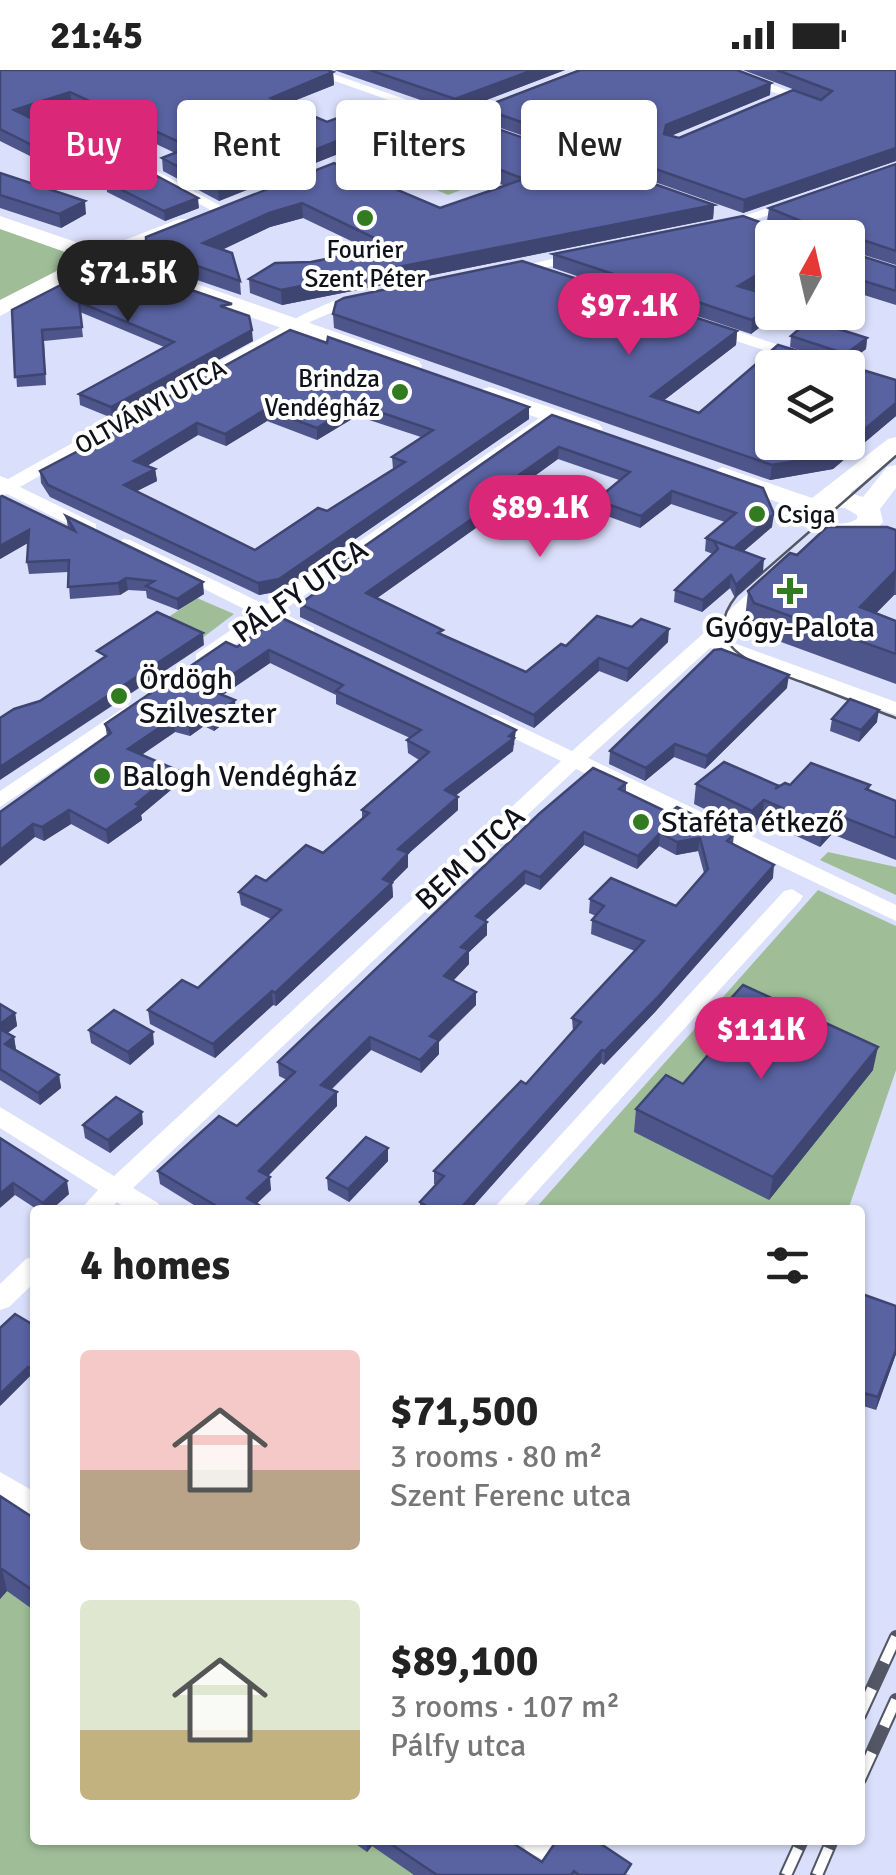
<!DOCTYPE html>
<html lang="en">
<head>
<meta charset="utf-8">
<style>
	body { margin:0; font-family:Signika,sans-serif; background:#f6f6f6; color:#222; height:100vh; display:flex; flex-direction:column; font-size:38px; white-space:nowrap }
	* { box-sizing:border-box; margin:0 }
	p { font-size:32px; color:#767676 }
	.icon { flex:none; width:55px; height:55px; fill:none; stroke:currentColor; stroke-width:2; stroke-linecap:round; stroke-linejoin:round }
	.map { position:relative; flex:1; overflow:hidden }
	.side { position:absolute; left:30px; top:1135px; width:835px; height:640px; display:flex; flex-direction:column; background:#fff; border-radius:10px; box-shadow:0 2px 8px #0004 }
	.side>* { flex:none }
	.hud { position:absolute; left:30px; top:30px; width:838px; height:90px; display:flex; gap:20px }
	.needle { width:65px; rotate:8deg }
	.buttons { position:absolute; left:755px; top:150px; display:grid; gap:20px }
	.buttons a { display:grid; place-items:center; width:110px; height:110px; border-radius:10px; background:#fff; box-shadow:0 2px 8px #0004; font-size:50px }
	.price { position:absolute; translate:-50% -85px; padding:0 22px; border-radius:35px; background:#db2777; color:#fff; font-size:32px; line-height:65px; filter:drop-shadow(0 2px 5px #0008) }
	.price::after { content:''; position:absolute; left:50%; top:60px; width:30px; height:22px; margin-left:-15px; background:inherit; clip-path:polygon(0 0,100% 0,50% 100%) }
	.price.on { background:#222; color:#fff }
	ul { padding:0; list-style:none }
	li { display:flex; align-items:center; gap:30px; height:250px; padding:0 50px }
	li span { display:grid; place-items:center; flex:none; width:280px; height:200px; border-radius:10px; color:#555 }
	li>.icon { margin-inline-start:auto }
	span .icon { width:120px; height:120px; fill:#fffc; stroke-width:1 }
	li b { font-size:42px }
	h2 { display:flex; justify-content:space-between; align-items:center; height:120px; padding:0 50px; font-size:42px }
	.tag { padding:0 35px; border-radius:10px; background:#fff; box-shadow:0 2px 8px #0004; font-size:35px; line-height:90px }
	.tag.on { background:#db2777; color:#fff }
	.status { display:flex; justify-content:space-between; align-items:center; height:70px; padding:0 50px; background:#fff; direction:ltr }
	.status svg { height:28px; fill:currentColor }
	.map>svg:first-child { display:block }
	.green { fill:#9fbe98 }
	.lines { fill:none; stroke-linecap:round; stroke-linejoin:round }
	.street { fill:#fff; fill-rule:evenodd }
	.secondary { fill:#fff; fill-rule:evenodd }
	.tram { stroke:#535665; stroke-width:2.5 }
	.rail-casing { stroke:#535665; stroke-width:14 }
	.rail { stroke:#fff; stroke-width:10; stroke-dasharray:29; stroke-linecap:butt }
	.wall { fill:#4d558b; fill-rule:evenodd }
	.shaded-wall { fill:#3f4571 }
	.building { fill:#5a63a2; stroke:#3f4571; stroke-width:2.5; fill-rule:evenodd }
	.poi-dot { fill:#327b20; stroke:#fff; stroke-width:4 }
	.labels { text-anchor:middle; stroke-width:8; stroke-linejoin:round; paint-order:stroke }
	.far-poi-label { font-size:25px; fill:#10121b; stroke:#fff }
	.far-street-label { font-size:25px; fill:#10121b; stroke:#fff }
	.street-label { font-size:30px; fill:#10121b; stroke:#fff }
	.poi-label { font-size:30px; fill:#10121b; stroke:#fff; text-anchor:start }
</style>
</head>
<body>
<div class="status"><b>21:45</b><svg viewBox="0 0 49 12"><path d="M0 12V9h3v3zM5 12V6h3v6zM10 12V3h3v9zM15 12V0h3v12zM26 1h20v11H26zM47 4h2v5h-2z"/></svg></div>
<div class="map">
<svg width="896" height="1805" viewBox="0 0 896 1805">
	<rect width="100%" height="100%" fill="#dadffb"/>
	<g class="green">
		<path d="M419,82L484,111L448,125L382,96Z"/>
		<path d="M0,152L99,187L0,239Z"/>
		<path d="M197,528L234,544L197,572L158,554Z"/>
		<path d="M828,782L896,797V825L820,790Z"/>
		<path d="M818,820L896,856V1000L848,1140H534Z"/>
		<path d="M0,1444L35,1468V1770H483L536,1805H0Z"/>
	</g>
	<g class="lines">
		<g class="street">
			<path d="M304,0H322L507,65L495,68Z"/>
			<path d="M714,0H732L822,33L811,36Z"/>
			<path d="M52,49H62L228,140L216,143L118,90L61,106V100L108,85L52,55Z"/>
			<path d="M794,129L801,133L799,136L724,159L717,155Z"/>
			<path d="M581,182L588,186L586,189L509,205L502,201Z"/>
			<path d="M365,224L373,229L370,232L342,238L312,251L20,417L96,454V462H84L7,424L0,426V406L8,409L302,245L333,231Z"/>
			<path d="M709,252L840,295L842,298H817L704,260V254Z"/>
			<path d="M551,340L559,345L557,348L281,542L314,558V566H300L269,551L210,592H196V584L254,544L115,474L124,469L130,470L266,535Z"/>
			<path d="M769,509L778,514L775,518L720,568L896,632V645L710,578L588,688L896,835V851L576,699L133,1118L158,1133L162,1140H129L117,1132L109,1140H80L98,1120L0,1058V1037L114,1106L561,691L482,653L479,649L482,645H496L572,681L763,510Z"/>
			<path d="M128,635L138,641L135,645L0,737V721Z"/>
			<path d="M792,819L803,826L800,831L520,1140H492L784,821Z"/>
			<path d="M35,1186V1212L9,1237L0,1240V1214L26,1189Z"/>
			<path d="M0,1402L35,1422V1449L0,1429Z"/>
			<path d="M521,1770H557L558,1773L553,1784L542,1789L526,1781Z"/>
		</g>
		<g class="secondary">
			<path d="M575,0H601L305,115H291L288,111Z"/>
			<path d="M0,146L99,180L179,149H193V157L119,187L419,291L422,296L419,301H403L101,194L0,246V230L82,188L0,159Z"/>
			<path d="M490,317L599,354L603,359L591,366L482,329L478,324L482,319Z"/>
			<path d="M896,367V386L850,423L863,427L887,397L896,395V418L880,439L883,452C862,477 825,471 801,454L797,439L713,409L710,404L722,397L812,428L888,369ZM832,437L845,438L857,445V449C845,456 829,456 822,443Z"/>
		</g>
		<path class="tram" d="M896,386L737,525C692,581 768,599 807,614C837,625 866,637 896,648"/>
		<defs>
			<g id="rail">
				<path d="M860,1645L896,1567"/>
				<path d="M860,1709L896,1630"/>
				<path d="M786,1805L802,1770"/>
				<path d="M817,1805L832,1770"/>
			</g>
		</defs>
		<use href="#rail" class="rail-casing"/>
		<use href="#rail" class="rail"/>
	</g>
	<g class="wall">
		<path d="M0,0L333,2L334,15L286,34L327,52L390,50L391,63L219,131L163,101L162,88L175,83L72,34L31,48L73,68L74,81L42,92L0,71Z"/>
		<path d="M334,0H565L455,42Z"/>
		<path d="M743,0H896V91L743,143L481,51V38L770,25L670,66L679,68L821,30Z"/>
		<path d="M440,70L714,135L713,149L282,235L250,223L249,209L311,192L370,180L303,148L270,157L222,180L240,211L241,225L147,193L146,178L334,93L440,138L505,116L472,102V96L440,83Z"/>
		<path d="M896,94V195L848,180L849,182L896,197V235L848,220V168H772V209L753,220L779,243L751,264L553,198V184L784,158L767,151L769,138Z"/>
		<path d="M0,103L86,144L61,158L0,138Z"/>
		<path d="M106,112L199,138L165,151L107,122Z"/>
		<path d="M100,195L233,241L253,271L112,348L80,335L79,324L164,277L80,242L83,267L44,271L46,315L17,317L12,240Z"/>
		<path d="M333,244L737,261L736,275L663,331L699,343L818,287H821L790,277L791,266L867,268L866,279L845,295L896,310V346L833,399L770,410L334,258Z"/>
		<path d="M290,260L529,349L280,521L259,525L50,427L41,413L40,401L135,351V345ZM357,346L421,367L392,387L393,399L327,441L255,480L137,421L157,411L155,399L147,396L198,365L226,376L267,351L317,370Z"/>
		<path d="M552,345L772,457L743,482L763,502L735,528L730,518L702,542L674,532L675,520L713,484L705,481L706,468L725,452L671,434L640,458L596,442V430L619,410L558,389L529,410L528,421L377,528L443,566L526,602L566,576L668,572L627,612L599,601L534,658L300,547V534L332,510V499Z"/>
		<path d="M0,427L68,458L66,446L204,524L178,540L147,528L146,521L128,520L120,525L70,529L68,502L29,504L27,492L28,473L0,489Z"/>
		<path d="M896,460V525H894L876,543L896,551V614L751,561L745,549L748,521L797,485Z"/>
		<path d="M280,547L515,674L513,675V681L456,725L458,740L408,784V797L392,813L393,827L276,936L273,935L215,988L150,954L148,940L198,918L271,849L241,835L239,822L266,811L323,783L362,749V740L419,690L408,683L407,670L410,668L336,634V625L270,593L223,625L236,644L214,661L204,656L190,666L175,662L141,685L178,714L141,745L142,750L108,774L71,754L44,771L35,767L0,742L107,666L105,654L237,577Z"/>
		<path d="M787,618L705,699L674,687L645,711L609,694L610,681Z"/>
		<path d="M832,649L877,652L859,672L830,661Z"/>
		<path d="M626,713V722L669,743L734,764L733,774L773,808L655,942L604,995L601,993L470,1140H420V1132L436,1115L434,1114V1101L526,1014L573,962L572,948L635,881L591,864L592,850L596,846L589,843L590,829L676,836L704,803L698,781L676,785L659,776L637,799L584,775L540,820L525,814L485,851L487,852V865L469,882V894L453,911L476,935L439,972V984L421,1003L371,980L331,1020L337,1022V1036L268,1106L271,1120L256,1134L267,1140H202L160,1114L158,1101L237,1056L287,1010L279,1006L278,992Z"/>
		<path d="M696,714L870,715L869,720L896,731V790L832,764L820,777L762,750L750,761L694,734Z"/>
		<path d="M0,934L15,943L17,956L7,963L14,967L16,980L59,1005L61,1018L40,1035L0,1010Z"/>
		<path d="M714,947L873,1000L769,1130L634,1062L636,1039L683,1014L718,974L712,971Z"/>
		<path d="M89,960L154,974L130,995L91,973Z"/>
		<path d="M143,1054L110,1083L85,1068L83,1055Z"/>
		<path d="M0,1068L69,1124L51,1140H38L15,1125Z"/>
		<path d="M388,1091L349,1132L328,1120L327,1108Z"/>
		<path d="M860,1230L896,1284L876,1340L860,1335Z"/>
		<path d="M35,1256V1308L30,1306L0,1336Z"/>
		<path d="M0,1426L35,1449V1541L7,1521L0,1529Z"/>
		<path d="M350,1770H508L542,1792L630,1805H414L372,1776L367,1782Z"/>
	</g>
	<g class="shaded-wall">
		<path d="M533,0H565L455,42V29Z"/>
		<path d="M333,2L334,15L271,40V28Z"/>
		<path d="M771,13L770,25L666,68L664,64L666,55Z"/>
		<path d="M70,22L72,34L16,53L14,40Z"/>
		<path d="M390,50L391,63L219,131L218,118Z"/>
		<path d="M73,68L74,81L42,92L40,79Z"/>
		<path d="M896,78V91L743,143L744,130Z"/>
		<path d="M198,128L199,138L165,151L164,141Z"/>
		<path d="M85,131L86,144L61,158L59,144Z"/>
		<path d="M302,133L303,148L270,157L204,188L203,173L269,143Z"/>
		<path d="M714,135L713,149L282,235L281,220Z"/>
		<path d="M772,196V209L737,230L738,216Z"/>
		<path d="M772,235V242H779L751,264L752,250Z"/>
		<path d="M252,260L253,271L112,348L111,337Z"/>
		<path d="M737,261L736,275L650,341L651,326Z"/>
		<path d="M867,268L866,279L844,295L846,284Z"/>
		<path d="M896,333V346L833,399L770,410L772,395Z"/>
		<path d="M356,334L357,346L317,370V358Z"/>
		<path d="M529,337V349L280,521L259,525L258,513Z"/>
		<path d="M266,339L267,351L226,376L225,364Z"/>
		<path d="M197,353L198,365L135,403L134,391Z"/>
		<path d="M559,377L558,389L529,410L528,421L366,536V523L519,405Z"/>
		<path d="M155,399L157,411L125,427L124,415Z"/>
		<path d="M672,421L671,434L640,458L641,446Z"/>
		<path d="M774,444L772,457L732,491L734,478Z"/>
		<path d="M29,460L31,471L0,489V476Z"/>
		<path d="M764,489L763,502L735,528L736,515Z"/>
		<path d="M355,494L332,511V499Z"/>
		<path d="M896,500L894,525L855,565L860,537Z"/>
		<path d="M731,505L730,518L702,542L703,530Z"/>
		<path d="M126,508L128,520L120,525L118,513Z"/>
		<path d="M203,512L204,524L178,540L177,529Z"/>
		<path d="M669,559L668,572L627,612L628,599Z"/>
		<path d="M203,563L204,575L0,710V697Z"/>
		<path d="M269,580L270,593L211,633L210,620Z"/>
		<path d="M599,588V601L534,658V645Z"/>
		<path d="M789,605L787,618L705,699L707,686Z"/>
		<path d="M235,630L236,644L214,661L213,648Z"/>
		<path d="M879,640L877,652L859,672L861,660Z"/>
		<path d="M203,642L204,656L190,666L188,653Z"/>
		<path d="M174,648L175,662L130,693L128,679Z"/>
		<path d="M516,660L513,681L445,734V720Z"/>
		<path d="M675,674L674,687L645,711L646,698Z"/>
		<path d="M177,700L178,714L141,745L142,750L108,774L106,760Z"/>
		<path d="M458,727V740L408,784V797L392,813L393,827L276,936L275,923L383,809L398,779Z"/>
		<path d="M764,730L762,750L750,761L752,741Z"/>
		<path d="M69,740L71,754L44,771L42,757Z"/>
		<path d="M835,744L832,764L820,777L823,756Z"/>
		<path d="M33,754L35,767L0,796V780Z"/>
		<path d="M584,762V775L540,820V807Z"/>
		<path d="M660,763L659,776L637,799L638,786Z"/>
		<path d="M700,768L698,781L676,785L677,772Z"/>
		<path d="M774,795L773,808L655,942L604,995L605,981Z"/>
		<path d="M525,801V814L475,860L476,846Z"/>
		<path d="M487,852V865L469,882V894L444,920V906L461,877Z"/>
		<path d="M272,921L273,935L215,988L213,974Z"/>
		<path d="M476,922V935L439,971V984L421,1003L420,990L430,966Z"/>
		<path d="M15,943L17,956L0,969V954Z"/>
		<path d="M153,962L154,974L130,995L128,982Z"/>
		<path d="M14,967L16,980L8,987L5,974Z"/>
		<path d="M370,967L371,980L322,1028L321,1015Z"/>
		<path d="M878,977L873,1000L769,1130L773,1107Z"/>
		<path d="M602,980L601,993L470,1140H459Z"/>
		<path d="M59,1005L61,1018L40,1035L38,1023Z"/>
		<path d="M337,1022V1036L260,1114L259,1101Z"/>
		<path d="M142,1042L143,1054L110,1083L108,1070Z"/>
		<path d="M388,1078V1091L349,1132L348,1119Z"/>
		<path d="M270,1107L271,1120L250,1140L247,1128Z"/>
		<path d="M67,1111L69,1124L51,1140H45L43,1133Z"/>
		<path d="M13,1113L15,1125L0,1138V1124Z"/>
		<path d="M896,1280V1284L876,1340L878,1327Z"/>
		<path d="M28,1297L30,1306L0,1336V1324Z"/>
		<path d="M2,1499L7,1521L0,1529V1501Z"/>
		<path d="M367,1770H371L372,1776L367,1782Z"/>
	</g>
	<g class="building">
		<path d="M0,0H327L333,2L271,28L327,52L359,40L390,50L218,118L162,88L190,77L70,22L14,40L73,68L40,79L0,59Z"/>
		<path d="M370,0H533L455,29Z"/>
		<path d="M580,0H737L771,13L666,55L664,64L679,68L793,20L821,30L832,21L777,0H896V78L744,130L481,38Z"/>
		<path d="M481,53L714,135L281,220L249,209L275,193L311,192L391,176L302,133L269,143L203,173L232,183L240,211L146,178V167L334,93L440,138L524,109L472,89L480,85L440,70Z"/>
		<path d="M896,94V181L851,166L848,168H772V196L738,216L772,226V235L752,250L553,184L743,146L776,158H800L801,151L769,138Z"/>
		<path d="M142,98L198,128L164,141L106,112Z"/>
		<path d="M0,103L85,131L59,144L0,125Z"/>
		<path d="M848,176L849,182L896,197V221L848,206Z"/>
		<path d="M522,191L737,261L651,326L699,343L778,275L818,287L837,288L833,291L896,310V333L835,384L772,395L333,244L336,232L344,228ZM772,298H848V372H772Z"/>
		<path d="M108,194L145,207V204L232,234L220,236L249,246L252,260L111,337L79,324L174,272L79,232L82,257L42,260L45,304L15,307L12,240L100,195Z"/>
		<path d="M810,250L867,268L846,284L791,266Z"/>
		<path d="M290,260L327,273L328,267L529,337L279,509L258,513L48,415L40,401L141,348L135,345ZM356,334L433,360L392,387L405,392L327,441L318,438L255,480L124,415L155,399L134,391L197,353L225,364L266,339L317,358Z"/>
		<path d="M552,345L763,418L774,444L734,478L764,489L736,515L731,505L703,530L675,520L718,479L714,471L733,478L706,468L736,443L672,421L641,446L596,430L630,402L559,377L519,405L529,409L366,523L443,560L438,563L526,602L561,574L566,576L597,546L632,557L641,549L669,559L628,599L599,588L534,645L300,534L355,494L332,499Z"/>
		<path d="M2,426L75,461L66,446L203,512L177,529L146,516L154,511L126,508L118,513L68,517L69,490L27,492L29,460L0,476V427Z"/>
		<path d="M827,457H887L896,460V500L860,537L896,551V584L754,533L748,521L790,483L797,485Z"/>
		<path d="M157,542L203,563L0,697V648L14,639L40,631L106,586L97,581Z"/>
		<path d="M280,547L516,660L509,666L514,668L445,720L458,727L398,779L408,783L383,809L392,813L275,923L272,921L213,974L148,940L182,910L198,918L281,840L239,822L256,806L266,811L306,775L323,783L369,743L362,740L429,682L407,670L421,660L336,621L343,615L269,580L210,620L235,630L213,648L203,642L188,653L174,648L128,679L177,700L136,734L140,736L106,760L69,740L42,757L33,754L0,780V742L111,663L105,654L226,572L237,577Z"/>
		<path d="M721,579L789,605L707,686L675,674L646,698L610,681L714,580Z"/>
		<path d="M850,629L879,640L861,660L832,649Z"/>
		<path d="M724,692L779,716L775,719L785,713L790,715L811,693L870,715L866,719L896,731V768L835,744L823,756L764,730L752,741L696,714Z"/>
		<path d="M593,698L626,713L619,719L669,743L677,737L734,764L727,771L774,795L657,928L605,981L602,980L459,1140H433L420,1132L444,1106L434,1101L521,1011L526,1014L581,952L572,948L644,871L592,850L604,836L590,829L611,808L676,836L708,799L700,768L677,772L660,763L638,786L584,762L540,807L525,801L476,846L487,852L461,877L469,880L444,906L476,922L430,966L439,970L420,990L370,967L321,1015L337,1022L259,1101L270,1107L247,1128L267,1140H223L158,1101L219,1046L237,1056L295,1002L278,992L539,744Z"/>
		<path d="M743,915L878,977L773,1107L636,1039L666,1005L683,1014L733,956L714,947Z"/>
		<path d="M0,934L15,943L0,954Z"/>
		<path d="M114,940L153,962L128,982L89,960Z"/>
		<path d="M0,959L14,967L5,974L59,1005L38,1023L0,999Z"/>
		<path d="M116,1027L142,1042L108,1070L83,1055Z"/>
		<path d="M366,1067L388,1078L348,1119L327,1108Z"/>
		<path d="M0,1068L67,1111L43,1133L13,1113L0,1124Z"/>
		<path d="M862,1224L896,1236V1280L878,1327L860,1322V1230Z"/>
		<path d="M15,1244L35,1256V1300L28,1297L0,1324V1258Z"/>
		<path d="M0,1426L35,1449V1522L2,1499L0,1501Z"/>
		<path d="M385,1770H508L542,1792L557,1770H595L631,1794L624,1805H579L574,1801L571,1805H437Z"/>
	</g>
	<g class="poi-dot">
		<circle cx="365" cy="148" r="10"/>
		<circle cx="400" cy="322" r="10"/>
		<circle cx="757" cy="444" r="10"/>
		<path d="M785 506h10v10h10v10h-10v10h-10v-10h-10v-10h10z"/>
		<circle cx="119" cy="626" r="10"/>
		<circle cx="102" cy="706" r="10"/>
		<circle cx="641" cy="752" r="10"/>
	</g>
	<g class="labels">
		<g class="far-poi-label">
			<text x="365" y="188">Fourier<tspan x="365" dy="29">Szent Péter</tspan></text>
			<text x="380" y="317" text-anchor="end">Brindza<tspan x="380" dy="29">Vendégház</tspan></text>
			<text x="777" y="453" text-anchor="start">Csiga</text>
		</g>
		<g class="far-street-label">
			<text transform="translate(150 336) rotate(-29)" y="9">OLTVÁNYI UTCA</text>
		</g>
		<g class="street-label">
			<text transform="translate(300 521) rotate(-35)" y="10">PÁLFY UTCA</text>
			<text transform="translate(470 788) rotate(-43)" y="10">BEM UTCA</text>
		</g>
		<g class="poi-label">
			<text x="790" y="567" text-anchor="middle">Gyógy-Palota</text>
			<text x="139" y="619">Ördögh<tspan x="139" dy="34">Szilveszter</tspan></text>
			<text x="122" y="716">Balogh Vendégház</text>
			<text x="661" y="762">Staféta étkező</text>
		</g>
	</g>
</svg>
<div class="buttons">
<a><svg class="needle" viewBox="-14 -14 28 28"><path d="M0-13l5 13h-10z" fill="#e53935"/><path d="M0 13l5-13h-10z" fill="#767676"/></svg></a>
<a><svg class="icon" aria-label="layers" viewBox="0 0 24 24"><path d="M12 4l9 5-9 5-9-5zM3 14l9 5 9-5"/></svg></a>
</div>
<b class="price on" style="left:128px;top:255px">$71.5K</b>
<b class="price" style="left:629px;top:288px">$97.1K</b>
<b class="price" style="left:540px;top:490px">$89.1K</b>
<b class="price" style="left:761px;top:1012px">$111K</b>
<div class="hud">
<a class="tag on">Buy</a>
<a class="tag">Rent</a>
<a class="tag">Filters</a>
<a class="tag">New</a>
</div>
<section class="side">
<h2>4 homes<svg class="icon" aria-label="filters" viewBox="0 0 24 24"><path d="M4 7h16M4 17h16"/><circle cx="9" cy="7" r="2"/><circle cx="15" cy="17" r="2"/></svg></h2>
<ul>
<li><span style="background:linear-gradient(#f6c9c9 60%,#b9a48a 0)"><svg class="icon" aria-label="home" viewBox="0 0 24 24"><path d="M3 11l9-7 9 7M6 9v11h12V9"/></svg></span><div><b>$71,500</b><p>3 rooms · 80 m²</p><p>Szent Ferenc utca</p></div></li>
<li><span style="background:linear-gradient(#dfe7d0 65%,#c2b280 0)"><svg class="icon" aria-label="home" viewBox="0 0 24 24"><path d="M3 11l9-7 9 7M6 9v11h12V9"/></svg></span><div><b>$89,100</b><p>3 rooms · 107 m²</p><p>Pálfy utca</p></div></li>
</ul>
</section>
</div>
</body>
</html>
